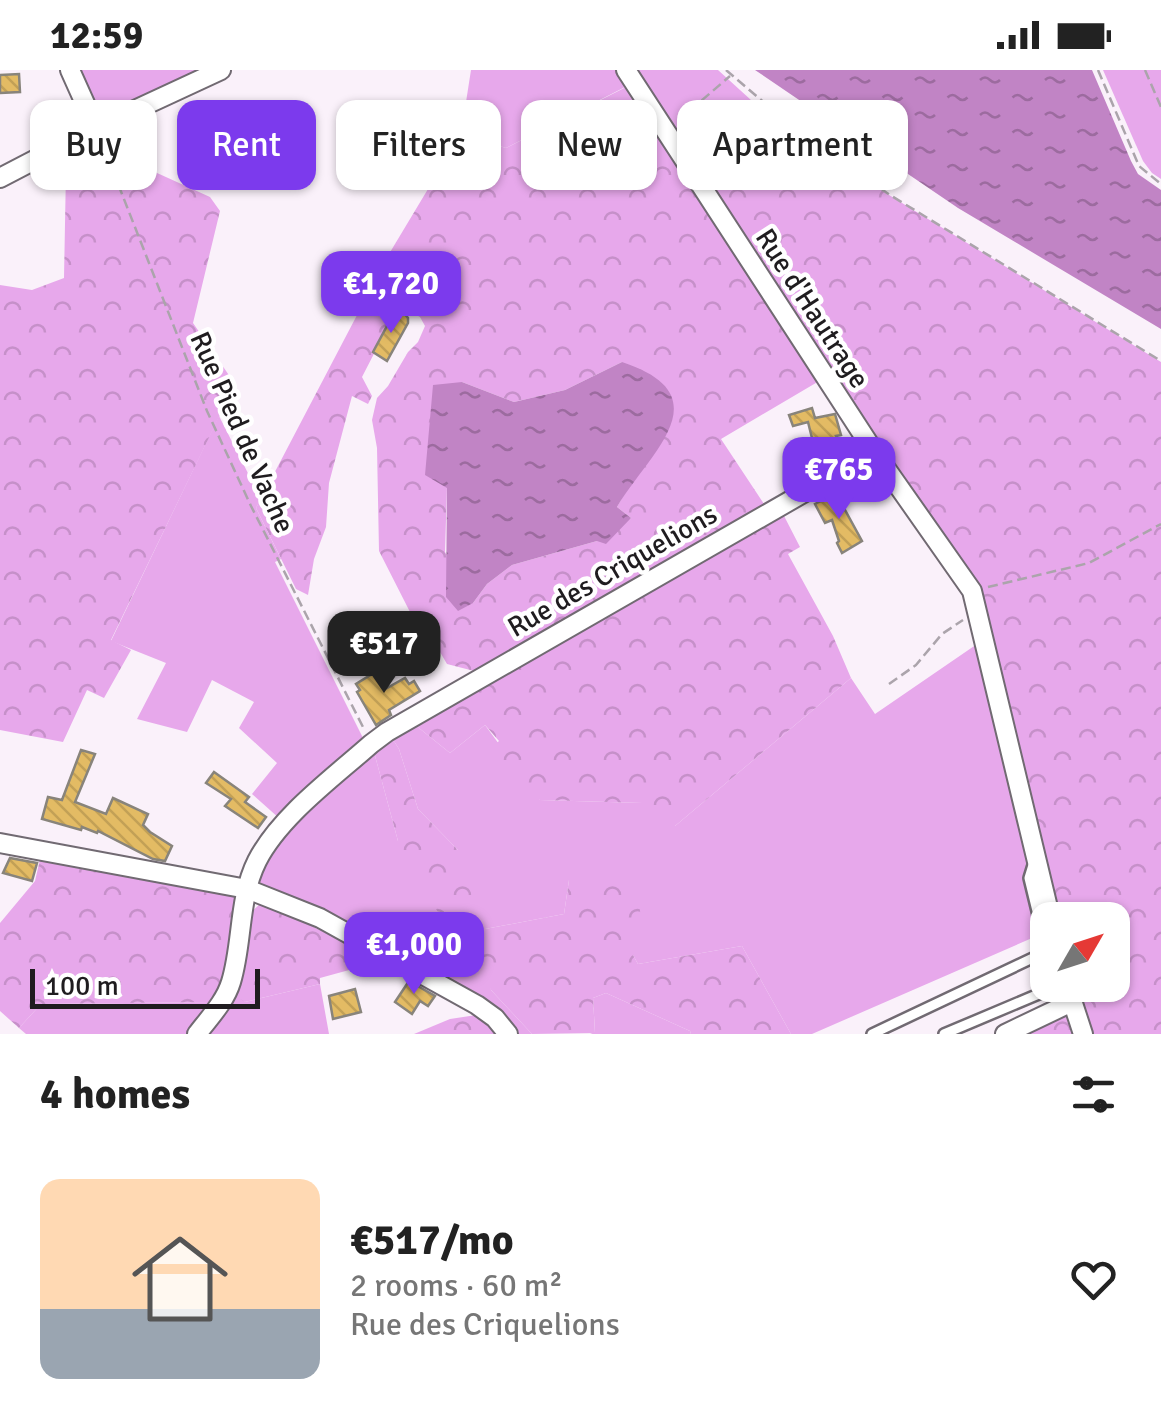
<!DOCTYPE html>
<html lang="en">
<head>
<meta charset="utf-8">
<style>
	body { margin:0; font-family:Signika,sans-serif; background:#f6f6f6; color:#222; height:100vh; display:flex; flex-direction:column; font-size:38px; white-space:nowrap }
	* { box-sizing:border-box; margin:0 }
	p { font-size:32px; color:#767676 }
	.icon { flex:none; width:55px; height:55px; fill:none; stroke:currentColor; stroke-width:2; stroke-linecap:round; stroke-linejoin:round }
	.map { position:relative; height:964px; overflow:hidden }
	.panel { display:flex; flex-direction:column; background:#fff; flex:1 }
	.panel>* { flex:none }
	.banner { position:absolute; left:30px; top:30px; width:1102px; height:90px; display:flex; gap:20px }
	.needle { width:65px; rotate:51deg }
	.buttons { position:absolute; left:1030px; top:832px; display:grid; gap:20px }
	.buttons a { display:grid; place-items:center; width:100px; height:100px; border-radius:20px; background:#fff; box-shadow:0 2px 8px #0004; font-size:50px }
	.scale { position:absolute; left:30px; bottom:25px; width:230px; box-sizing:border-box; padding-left:10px; border:5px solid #1f1c1f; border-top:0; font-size:28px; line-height:35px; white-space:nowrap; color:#1f1c1f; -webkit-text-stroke:8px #fff; paint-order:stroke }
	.price { position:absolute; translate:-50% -85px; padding:0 22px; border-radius:20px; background:#7c3aed; color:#fff; font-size:32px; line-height:65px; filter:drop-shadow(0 2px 5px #0008) }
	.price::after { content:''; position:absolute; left:50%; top:60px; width:30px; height:22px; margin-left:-15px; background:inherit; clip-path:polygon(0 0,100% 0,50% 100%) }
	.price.on { background:#222; color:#fff }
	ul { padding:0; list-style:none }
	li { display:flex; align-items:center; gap:30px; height:250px; padding:0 40px }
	li span { display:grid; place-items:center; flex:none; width:280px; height:200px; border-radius:20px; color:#555 }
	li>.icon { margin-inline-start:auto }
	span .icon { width:120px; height:120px; fill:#fffc; stroke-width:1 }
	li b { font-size:42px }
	h2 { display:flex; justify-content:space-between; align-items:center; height:120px; padding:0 40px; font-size:42px }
	.pill { padding:0 35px; border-radius:20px; background:#fff; box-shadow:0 2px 8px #0004; font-size:35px; line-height:90px }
	.pill.on { background:#7c3aed; color:#fff }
	.status { display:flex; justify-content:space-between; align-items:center; height:70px; padding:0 50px; background:#fff; direction:ltr }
	.status svg { height:28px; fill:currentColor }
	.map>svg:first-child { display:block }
	.green { fill:#e7a8eb }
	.forest { fill:url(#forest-crowns); fill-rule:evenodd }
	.water { fill:url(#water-ripples) }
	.building { fill:url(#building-back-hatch); stroke:#88847b; stroke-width:2.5 }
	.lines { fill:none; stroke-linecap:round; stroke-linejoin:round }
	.service-casing { stroke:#716a72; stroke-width:14 }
	.minor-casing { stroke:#716a72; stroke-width:22 }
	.path { stroke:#aba4ab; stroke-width:2.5; stroke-dasharray:10 5; stroke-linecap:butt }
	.service { stroke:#fff; stroke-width:9 }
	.minor { stroke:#fff; stroke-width:18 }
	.labels { text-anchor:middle; stroke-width:9; stroke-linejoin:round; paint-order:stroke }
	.street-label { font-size:28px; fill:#1f1c1f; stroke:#fff }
</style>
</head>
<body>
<div class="status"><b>12:59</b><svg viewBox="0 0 49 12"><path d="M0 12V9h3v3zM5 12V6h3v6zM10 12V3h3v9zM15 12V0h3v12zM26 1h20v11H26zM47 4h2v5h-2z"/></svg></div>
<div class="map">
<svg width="1161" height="964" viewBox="0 0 1161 964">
	<defs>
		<pattern id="forest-crowns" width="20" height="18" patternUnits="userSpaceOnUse" patternTransform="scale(2.5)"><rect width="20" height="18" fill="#e7a8eb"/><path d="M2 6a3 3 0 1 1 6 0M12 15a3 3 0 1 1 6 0" fill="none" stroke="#c690c9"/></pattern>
		<pattern id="water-ripples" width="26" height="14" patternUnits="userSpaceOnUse" patternTransform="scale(2.5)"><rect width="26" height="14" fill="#c184c5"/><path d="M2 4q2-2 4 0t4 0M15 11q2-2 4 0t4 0" fill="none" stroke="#9c6b9f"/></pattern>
		<pattern id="building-back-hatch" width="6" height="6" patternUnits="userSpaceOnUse" patternTransform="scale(2.5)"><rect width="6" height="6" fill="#e3bb64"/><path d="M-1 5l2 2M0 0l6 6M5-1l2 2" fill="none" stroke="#c2a056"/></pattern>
	</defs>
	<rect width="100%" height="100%" fill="#faf1fa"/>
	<g class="green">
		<path d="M78,0H205L101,49Z"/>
		<path d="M471,0H718L762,40L832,90L772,67L717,23L667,72L629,15L506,78L461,64Z"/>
		<path d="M1103,0H1161V109L1152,103L1143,91Z"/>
		<path d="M219,346L261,429L256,438L281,489L275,492L365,672L280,749L252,724L277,693L239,658L254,632L212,610L187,662L137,649L166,593L111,571Z"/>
		<path d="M980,572L1029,788L1025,800L1039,865L812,964H791L742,876L638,894L633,885L569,810L564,844L485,859L491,920L532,964H516L263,819C240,784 349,704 374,682L398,771L458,780L418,739L399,679L392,668L414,654L450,683L485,655L540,730L643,733L675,756L851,608L875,644Z"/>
		<path d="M235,912L245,932L320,914L329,964H201Z"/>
		<path d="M606,923L690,961L691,964H590L595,962L593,928Z"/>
		<path d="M213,932L191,964H26L19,958L41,934Z"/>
	</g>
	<g class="forest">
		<path d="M630,15L667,71L717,22L772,67L832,90L1161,292V964H1005L1071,932L1067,915H1112V850H1051L977,534L826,307L721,369L772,446L782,442L800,477L788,484L833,566L851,608L675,756C654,757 653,750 642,733L540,730L502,713L478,689L499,671L485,655L450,683L414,654L482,612L474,601L447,594L433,570L411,544L379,481L377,378L372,350L377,328L388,316L408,282L418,272L425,256L420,247L402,237L397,239L362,307L372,326L368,334L352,326L329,413L326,457L314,489L308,525L296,519L256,438L389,184L461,64L506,78ZM622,292L626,421L617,437L631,448L597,471L512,495L487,514L473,533L445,482L447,418L462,312L514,332L565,320Z"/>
		<path d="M99,64L106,83L124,88L210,127L220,141L193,253L235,314L111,570L131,580L104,628L87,620L63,672L0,660V215L32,220L64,208L66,100L60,84Z"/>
		<path d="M392,668L399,679L418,739L458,780L474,833V860L459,865L440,846L398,771L374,682Z"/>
		<path d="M41,785L236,825L240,830L228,912L213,932L41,934L19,958L0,941V853L35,811Z"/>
		<path d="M569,810L637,818L644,871L633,885L638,894L742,876L791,964H691L690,961L606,923L593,928L595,963L532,964L491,920L474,882L485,859L564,844Z"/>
		<path d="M261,833L268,834L382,891L320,908V914L245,932L239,928L235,912L246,847Z"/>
		<path d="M483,944L504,964H414L450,949Z"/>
	</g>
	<g class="water">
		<path d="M755,0H1092L1131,91L1138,104L1161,120V259L958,138Z"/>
		<path d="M622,292C725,326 648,384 617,437L631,448L606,474L597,471L512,495L487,514L473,533L458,541L446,527L447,418L425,405L433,315L462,312L514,332L565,320Z"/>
	</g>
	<g class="building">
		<path d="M19,4L20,22L0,23V5Z"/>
		<path d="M403,242L408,248V253L387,291L373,282L387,256L395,245Z"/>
		<path d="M812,338L815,348L835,344L841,365L836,366L839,373L835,378L822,382L819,373L815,374L812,368L808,352L793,356L789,345Z"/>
		<path d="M839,422V429L862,471L842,483L837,473L839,471L832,450L825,453L815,434Z"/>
		<path d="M377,601L387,618L405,608L409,614L414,611L420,621L389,640L391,645L376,655L357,622L360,620L356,614Z"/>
		<path d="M81,680L95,684L75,732L106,744L113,728L148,744L143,755L150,762L172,776L165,791L153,789L98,761L97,763L82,757L81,760L42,749L48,727L62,730Z"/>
		<path d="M214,702L249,727L245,732L266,747L258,758L225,736L231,729L206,713Z"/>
		<path d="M10,788L37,793L32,811L3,803Z"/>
		<path d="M409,911L435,926L428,936L420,931L412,944L395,932Z"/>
		<path d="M355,919L361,942L333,949L329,926Z"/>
	</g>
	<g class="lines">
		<defs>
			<g id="service">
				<path d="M1033,795L1029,808L1045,874L1039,885"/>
				<path d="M872,964L1039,885L1048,884"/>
				<path d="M944,964L1060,915"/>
			</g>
			<g id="minor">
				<path d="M70,0L96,58"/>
				<path d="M626,0L873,380L972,521L1051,850"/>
				<path d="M0,108L96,58L221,0"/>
				<path d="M0,773L247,819L320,848L477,935L495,948L508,964"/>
				<path d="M1067,915L1083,964"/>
				<path d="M197,964C209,948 225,932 231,912C243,873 238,829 257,791C280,746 334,707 371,674L387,662L840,402L873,380"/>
				<path d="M1005,964L1072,932"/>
			</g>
		</defs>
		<use href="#service" class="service-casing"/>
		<use href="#minor" class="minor-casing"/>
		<g class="path">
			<path d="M726,0L788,53L890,125L1161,291"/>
			<path d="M1098,0L1139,96L1161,114"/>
			<path d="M1145,0L1161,37"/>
			<path d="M679,50L730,6"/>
			<path d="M102,73L207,341L251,436L364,659"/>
			<path d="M988,517L1089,493L1161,454"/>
			<path d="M889,614L916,595L942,564L963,550"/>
		</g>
		<use href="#service" class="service"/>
		<use href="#minor" class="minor"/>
	</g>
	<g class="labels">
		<g class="street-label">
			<text transform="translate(813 238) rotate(57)" y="10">Rue d'Hautrage</text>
			<text transform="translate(243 362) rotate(66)" y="10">Rue Pied de Vache</text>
			<text transform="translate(612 500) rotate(-30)" y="10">Rue des Criquelions</text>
		</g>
	</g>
</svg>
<div class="buttons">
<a><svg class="needle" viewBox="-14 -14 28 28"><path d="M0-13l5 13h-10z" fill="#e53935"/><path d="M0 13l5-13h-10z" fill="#767676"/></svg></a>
</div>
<div class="scale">100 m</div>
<b class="price" style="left:391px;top:266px">€1,720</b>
<b class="price" style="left:839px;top:452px">€765</b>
<b class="price on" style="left:384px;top:626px">€517</b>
<b class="price" style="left:414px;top:927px">€1,000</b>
<div class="banner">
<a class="pill">Buy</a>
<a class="pill on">Rent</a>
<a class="pill">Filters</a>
<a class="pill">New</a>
<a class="pill">Apartment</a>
</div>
</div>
<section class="panel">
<h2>4 homes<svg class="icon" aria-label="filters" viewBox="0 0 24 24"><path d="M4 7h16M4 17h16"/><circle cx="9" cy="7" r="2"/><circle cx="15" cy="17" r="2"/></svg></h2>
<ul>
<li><span style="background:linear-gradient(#ffd9b3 65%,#9aa5b1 0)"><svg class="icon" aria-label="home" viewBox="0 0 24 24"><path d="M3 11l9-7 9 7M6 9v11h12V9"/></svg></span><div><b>€517/mo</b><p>2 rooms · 60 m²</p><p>Rue des Criquelions</p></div><svg class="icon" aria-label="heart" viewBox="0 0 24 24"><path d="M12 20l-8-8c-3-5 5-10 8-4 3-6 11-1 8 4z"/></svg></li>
</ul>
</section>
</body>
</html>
